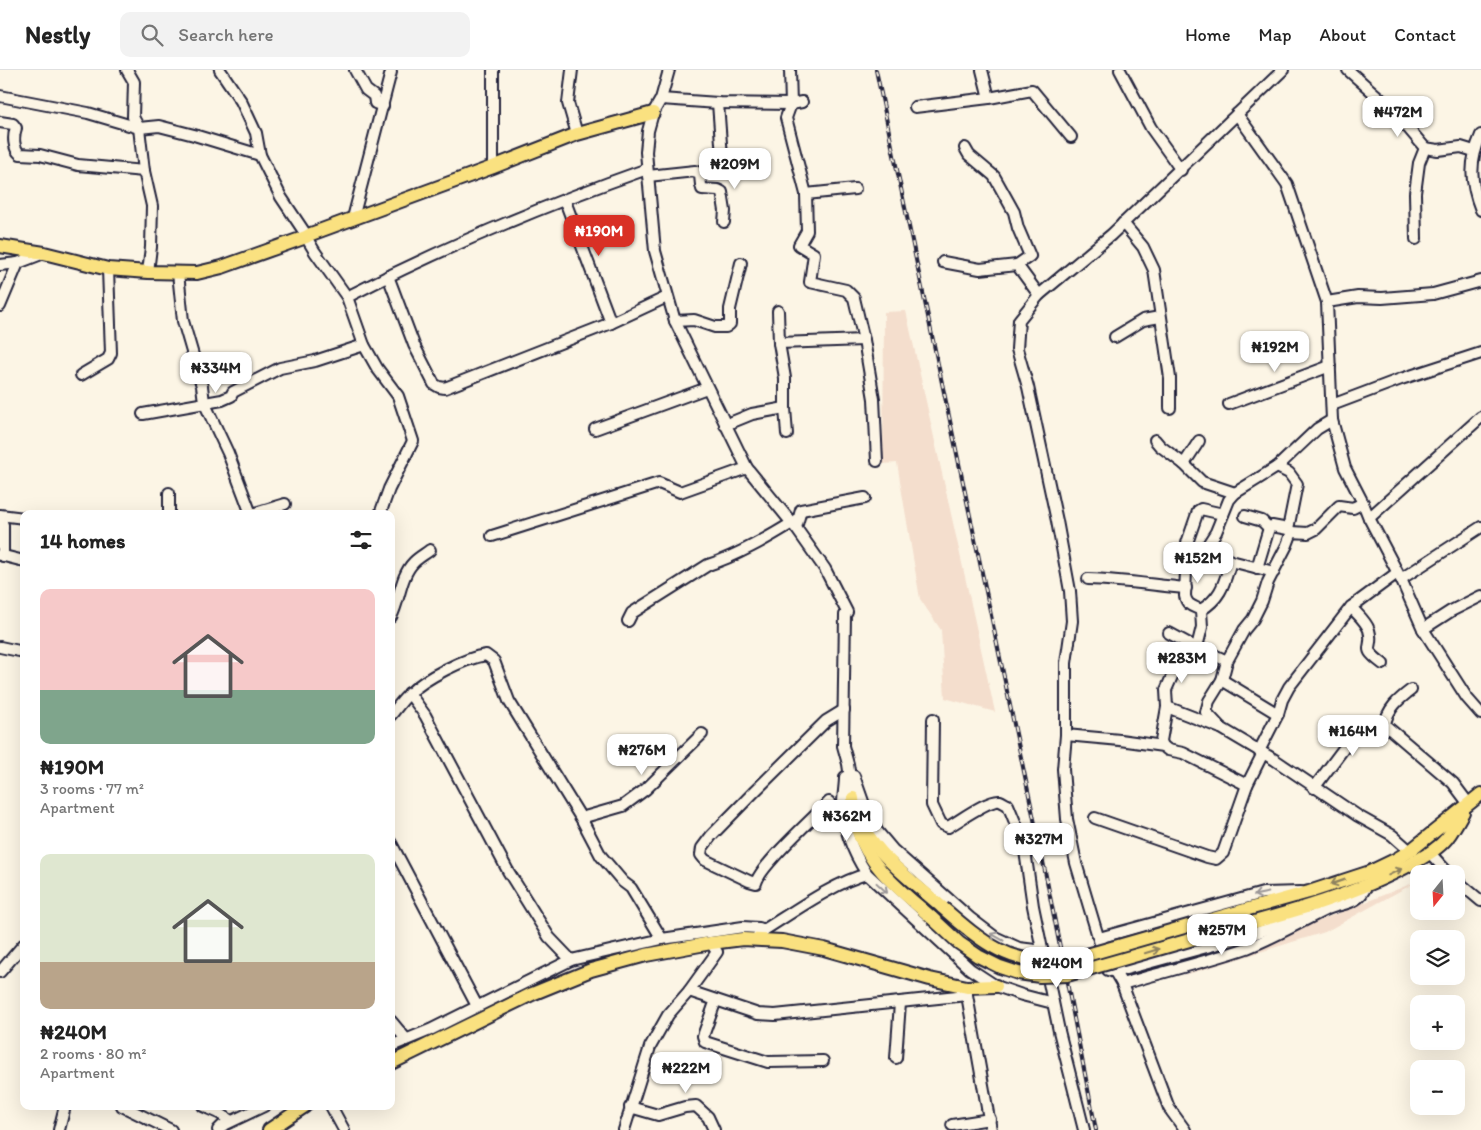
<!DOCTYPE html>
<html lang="en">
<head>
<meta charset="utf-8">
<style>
	body { margin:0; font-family:Itim,sans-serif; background:#f2f2f2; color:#222; height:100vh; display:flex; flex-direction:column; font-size:19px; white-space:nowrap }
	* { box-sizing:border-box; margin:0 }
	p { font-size:16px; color:#767676 }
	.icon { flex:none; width:28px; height:28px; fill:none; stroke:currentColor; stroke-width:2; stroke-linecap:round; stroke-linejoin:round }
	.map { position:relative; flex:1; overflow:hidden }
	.panel { position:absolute; left:20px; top:440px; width:375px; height:600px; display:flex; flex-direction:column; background:#fff; border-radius:10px; box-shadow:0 5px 20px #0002 }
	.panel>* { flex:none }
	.needle { width:32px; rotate:198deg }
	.buttons { position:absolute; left:1410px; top:795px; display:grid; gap:10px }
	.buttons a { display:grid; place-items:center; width:55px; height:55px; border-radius:10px; background:#fff; box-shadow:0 5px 20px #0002; font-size:25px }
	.price { position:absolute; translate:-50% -42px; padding:0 11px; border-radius:10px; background:#fff; color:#222; font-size:16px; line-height:32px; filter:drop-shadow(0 1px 2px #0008) }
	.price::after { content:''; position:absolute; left:50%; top:30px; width:15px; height:11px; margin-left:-8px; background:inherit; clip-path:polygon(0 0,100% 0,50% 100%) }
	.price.on { background:#d93025; color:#fff }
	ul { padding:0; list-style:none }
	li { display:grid; align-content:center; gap:10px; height:265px; padding:0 20px }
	li span { display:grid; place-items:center; height:155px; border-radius:10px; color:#555 }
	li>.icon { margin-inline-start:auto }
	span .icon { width:90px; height:90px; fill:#fffc; stroke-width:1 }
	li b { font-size:21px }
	h2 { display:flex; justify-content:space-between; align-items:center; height:60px; padding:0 20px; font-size:21px }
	header { display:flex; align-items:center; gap:30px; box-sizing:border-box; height:70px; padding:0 25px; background:#fff; border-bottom:1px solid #e0e0e0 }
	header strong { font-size:24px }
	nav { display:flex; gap:28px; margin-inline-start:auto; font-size:18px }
	.search { width:350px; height:45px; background:#f2f2f2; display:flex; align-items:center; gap:12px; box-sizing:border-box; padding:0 18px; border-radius:10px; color:#767676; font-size:19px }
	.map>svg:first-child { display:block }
	.built { fill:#f4decd }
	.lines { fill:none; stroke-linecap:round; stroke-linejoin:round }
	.minor-casing { stroke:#22223b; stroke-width:14 }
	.major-casing { stroke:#22223b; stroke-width:16 }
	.minor { stroke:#fcf5e5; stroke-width:10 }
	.major { stroke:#fae180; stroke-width:12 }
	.rail-casing { stroke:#22223b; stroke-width:4 }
	.rail { stroke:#fcf5e5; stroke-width:2; stroke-dasharray:5.5; stroke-linecap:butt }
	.major-bridge-casing { stroke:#22223b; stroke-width:16; stroke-linecap:butt }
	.major-bridge { stroke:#fae180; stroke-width:12 }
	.oneway { stroke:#8e825e }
	.oneway2 { stroke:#9a9698 }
</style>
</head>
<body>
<header>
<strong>Nestly</strong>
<div class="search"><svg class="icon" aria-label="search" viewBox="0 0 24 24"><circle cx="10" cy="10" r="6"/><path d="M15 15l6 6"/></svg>Search here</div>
<nav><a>Home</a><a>Map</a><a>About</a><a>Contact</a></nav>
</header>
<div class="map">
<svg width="1481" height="1060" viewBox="0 0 1481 1060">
	<rect width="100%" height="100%" fill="#fcf5e5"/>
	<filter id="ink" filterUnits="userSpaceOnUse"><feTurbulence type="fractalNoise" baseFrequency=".02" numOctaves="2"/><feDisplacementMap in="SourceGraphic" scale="10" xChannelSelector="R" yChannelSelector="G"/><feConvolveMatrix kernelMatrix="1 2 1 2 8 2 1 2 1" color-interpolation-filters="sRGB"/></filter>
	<g filter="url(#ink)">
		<g class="built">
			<path d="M906,241L995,642L945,628L941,560L920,529L897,393L883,394L884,242Z"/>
			<path d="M1418,811L1325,862L1182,906Z"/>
		</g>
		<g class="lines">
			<defs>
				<g id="minor">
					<path d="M127,0L134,12L133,47L139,58L144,101L152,136L151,177L148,202"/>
					<path d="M220,0L241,31L256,63L260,85L281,127L307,166"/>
					<path d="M355,0L366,20L374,26L375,33L383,36"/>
					<path d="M493,0V97"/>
					<path d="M572,0L568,33L577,64"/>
					<path d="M669,0L661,29L653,43L648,61L646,82L655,181L675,251L747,398L796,458L825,499L847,542L845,545L843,676L848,694L853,728"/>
					<path d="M982,0L989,28"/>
					<path d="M1120,0L1151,58L1181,100"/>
					<path d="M1348,0L1393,40L1425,78L1438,80L1461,77L1474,81"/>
					<path d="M0,26L88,43L139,58L159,56L194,65L260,85"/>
					<path d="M661,29L718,33L791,34L790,0"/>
					<path d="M802,32L791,34L786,48L806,124L807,161L799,175L814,184L810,212L846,220L854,228L864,270L874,329L877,391"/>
					<path d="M718,33L722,87H730"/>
					<path d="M915,37L989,28L1032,20L1071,67"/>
					<path d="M1237,44L1287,114L1327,232L1332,350L1345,398L1363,433L1369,448L1401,509L1423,559L1467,628L1481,644"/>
					<path d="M0,52L13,54L16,58C13,66 13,78 20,84L40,85L78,95L144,101"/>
					<path d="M1481,65C1469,92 1470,112 1481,140"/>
					<path d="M965,78L969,85L994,106L1014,142L1018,158L1030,186L1017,195"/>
					<path d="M648,106L695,101C703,104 699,112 702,119L718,120L722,122L725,141L724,152"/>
					<path d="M806,124L855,119"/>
					<path d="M565,131L611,253"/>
					<path d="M353,148L391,2"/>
					<path d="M1123,153L1143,177L1154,200L1170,308V338"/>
					<path d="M306,167L315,182L347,227L364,275L377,298L398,326L413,371L389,419L380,444"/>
					<path d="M1416,169L1415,123L1419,93L1425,78"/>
					<path d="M943,192L980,199L1017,195L1039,225"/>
					<path d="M0,195L18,193L44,183"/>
					<path d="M178,203L183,251L202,316L204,332L228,383L251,444"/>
					<path d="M388,206L414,275L434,314L439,317L445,318L611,253L667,227"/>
					<path d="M347,227C444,177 545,135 647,99"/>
					<path d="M1327,232L1358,227L1382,228L1433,224L1481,211"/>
					<path d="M0,236L18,193"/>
					<path d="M778,241L779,273L785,308V338L787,364"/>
					<path d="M675,251L694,250L715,257H726L730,254V239L741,193"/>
					<path d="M1115,267L1143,250L1160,247"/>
					<path d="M779,273L864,270"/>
					<path d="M81,305L108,289L111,283L108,199"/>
					<path d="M1229,334L1330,296"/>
					<path d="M1332,335L1401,309L1481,283"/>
					<path d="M143,344L222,330L231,326L233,322L280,298L315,291L364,275"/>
					<path d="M725,355L752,344L785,338"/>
					<path d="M595,359L707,318"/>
					<path d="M1155,370L1160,376L1184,394"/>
					<path d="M1199,371L1184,394L1202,412L1235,423"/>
					<path d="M1277,397L1289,403L1297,414L1288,459L1292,462"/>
					<path d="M169,423V444"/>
					<path d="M252,444L285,434"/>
					<path d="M0,445L24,448"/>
					<path d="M1245,446L1262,451L1269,458"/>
					<path d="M0,447L3,455V486"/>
					<path d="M1369,448L1481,347"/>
					<path d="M796,458L801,440L865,428"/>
					<path d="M492,466L659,413L680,422L747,398"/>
					<path d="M0,485L24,491"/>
					<path d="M1257,498L1269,458L1272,456L1288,459"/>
					<path d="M1274,502L1231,491L1208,481L1207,476L1216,462L1229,430L1235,423L1277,397L1317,359L1332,350"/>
					<path d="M1088,509C1121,510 1153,515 1186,518"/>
					<path d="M1401,509L1481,457"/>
					<path d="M1351,537C1357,544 1366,551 1369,560C1375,581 1358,575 1383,594"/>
					<path d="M1201,540C1222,527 1224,513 1231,491"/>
					<path d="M391,547C400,530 400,506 414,492C419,487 425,484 430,480"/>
					<path d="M628,551L632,543L708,495C737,486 766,469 792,453"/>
					<path d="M1423,559L1451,541L1481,526"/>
					<path d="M1169,563L1193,576"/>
					<path d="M0,577L24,582"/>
					<path d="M1197,577L1202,557L1201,540C1193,536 1187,536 1185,526L1187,473L1198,441L1201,439L1223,444"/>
					<path d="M1227,591L1197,577L1193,576L1186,580L1180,588L1166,620L1167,637L1161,671L1163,676L1168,680L1183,683L1247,715"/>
					<path d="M1222,610L1278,644"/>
					<path d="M1411,620C1399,629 1387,639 1385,655L1453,713L1468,733"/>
					<path d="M409,623L425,645L508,801L549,867L571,890"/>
					<path d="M1167,637L1221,658L1275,690L1358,746L1392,765L1410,781"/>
					<path d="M391,645C397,638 402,630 409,624C425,608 465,588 486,585L494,591L509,631L581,748L601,786L623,812L631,818L662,869"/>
					<path d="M933,649L932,735L941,754L948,757C959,751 989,729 1000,731C1003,732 1005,734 1008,735L1024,774L1033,836L1059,961L1084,1060"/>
					<path d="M1221,658L1206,642L1209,631L1222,610L1227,591L1244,560L1253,549L1262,531L1268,512L1287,475L1292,462L1308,463L1316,459L1339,436L1353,438L1363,433"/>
					<path d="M1066,665L1120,670L1163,676"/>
					<path d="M854,706L867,743L877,761L893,780L970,848L995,867L1019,878L1043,881"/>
					<path d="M845,707C845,716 843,725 843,734C843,759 854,784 867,804L970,899L996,916L1022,925L1053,933"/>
					<path d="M1314,718L1362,654C1370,652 1376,658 1385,655"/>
					<path d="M829,732C814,747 760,796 756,813L749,811L705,790L701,785L702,778L711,766L754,722L826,651L844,640"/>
					<path d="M581,748L623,736L646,719L702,664"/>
					<path d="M1095,748L1207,787L1216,789L1223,783L1247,715L1262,685L1259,681L1278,644L1282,630L1289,617L1351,537L1397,503"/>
					<path d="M391,773L477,936"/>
					<path d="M1430,783L1449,804"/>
					<path d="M1456,810L1481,831"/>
					<path d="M764,860C793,842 835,812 867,804"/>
					<path d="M1099,868L1263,823L1301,822"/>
					<path d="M0,902L24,874"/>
					<path d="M1115,902L1247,866L1279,855L1305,840"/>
					<path d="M1122,914C1163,902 1206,892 1247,878C1273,868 1297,854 1323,841C1340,832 1358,837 1366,816"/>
					<path d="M967,918V925L991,1060"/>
					<path d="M689,921L758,944L775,945L967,925"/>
					<path d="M716,930L703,966L705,972L768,992L823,991"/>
					<path d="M391,951L406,969"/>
					<path d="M391,976L430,960L571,890L662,869L743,857L759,858L764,860L755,869"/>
					<path d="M896,988L900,933"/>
					<path d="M122,1036L171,1060"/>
					<path d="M203,1036L219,1043L231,1051"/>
					<path d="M331,1036L344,1060"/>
					<path d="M630,1037L658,1045L685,1037L696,1036L708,1047L714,1060"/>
					<path d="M952,1055L990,1049"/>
					<path d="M59,1060L65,1036"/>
					<path d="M218,1060L222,1056L264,1036"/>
					<path d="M624,1060L650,977L668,945L689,921L717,882L711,873"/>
					<path d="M1185,1060L1169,1038L1122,914L1115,902L1108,900L1076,793L1067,749L1063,699L1066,665V593L1072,551L1070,521L1057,451L1028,317L1017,279L1019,250L1039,225L1111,165L1283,0"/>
				</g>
				<g id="major">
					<path d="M0,176L44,183L108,199L148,202L197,203L222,197L306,167L311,164L493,97L577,64L653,43"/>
					<path d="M853,728C854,738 854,750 857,759C869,798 903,822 932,848"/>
					<path d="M863,757C882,790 915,813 943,838"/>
					<path d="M1195,854L1309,822L1370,802L1395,790L1410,781L1481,724"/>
					<path d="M1200,867C1272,847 1348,829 1413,793C1425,786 1438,779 1447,768C1453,760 1458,751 1463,742"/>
					<path d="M391,993L532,924L591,900L646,885L711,873L743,869L782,871L824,879L930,909L967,917L996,916"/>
					<path d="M269,1060L305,1036"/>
				</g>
			</defs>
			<use href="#minor" class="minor-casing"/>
			<use href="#major" class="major-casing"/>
			<use href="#minor" class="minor"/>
			<use href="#major" class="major"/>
			<defs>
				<path id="rail" d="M876,0L1046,806L1096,1060"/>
			</defs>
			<use href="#rail" class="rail-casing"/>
			<use href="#rail" class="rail"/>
			<defs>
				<g id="major-bridge">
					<path d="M943,838C982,872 1011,897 1066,891L1195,854"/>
					<path d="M932,848L959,873L978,886L1000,897L1018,903L1040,906L1067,905L1200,867"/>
				</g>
			</defs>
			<use href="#major-bridge" class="major-bridge-casing"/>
			<use href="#major-bridge" class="major-bridge"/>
		</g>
		<defs><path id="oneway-shaft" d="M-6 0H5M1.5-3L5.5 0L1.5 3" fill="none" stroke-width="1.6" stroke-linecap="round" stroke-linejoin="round" transform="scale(1.25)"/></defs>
		<g class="oneway">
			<use href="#oneway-shaft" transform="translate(1395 802) rotate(-26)"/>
			<use href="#oneway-shaft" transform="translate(1338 812) rotate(161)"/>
			<use href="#oneway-shaft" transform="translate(1152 881) rotate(-17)"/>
		</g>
		<g class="oneway2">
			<use href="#oneway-shaft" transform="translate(882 818) rotate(43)"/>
			<use href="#oneway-shaft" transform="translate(1261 824) rotate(169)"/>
			<use href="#oneway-shaft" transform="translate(997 867) rotate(-151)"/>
		</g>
	</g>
</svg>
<div class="buttons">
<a><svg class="needle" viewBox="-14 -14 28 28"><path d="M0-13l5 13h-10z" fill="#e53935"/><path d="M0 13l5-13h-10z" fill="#767676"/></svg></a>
<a><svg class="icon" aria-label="layers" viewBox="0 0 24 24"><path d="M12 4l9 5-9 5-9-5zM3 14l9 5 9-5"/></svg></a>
<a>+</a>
<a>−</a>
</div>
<b class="price" style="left:1398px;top:68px">₦472M</b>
<b class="price" style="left:735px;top:120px">₦209M</b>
<b class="price on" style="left:599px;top:187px">₦190M</b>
<b class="price" style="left:1275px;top:303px">₦192M</b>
<b class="price" style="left:216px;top:324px">₦334M</b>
<b class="price" style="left:1198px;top:514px">₦152M</b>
<b class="price" style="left:1182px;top:614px">₦283M</b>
<b class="price" style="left:1353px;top:687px">₦164M</b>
<b class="price" style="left:642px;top:706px">₦276M</b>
<b class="price" style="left:847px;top:772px">₦362M</b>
<b class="price" style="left:1039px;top:795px">₦327M</b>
<b class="price" style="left:1222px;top:886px">₦257M</b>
<b class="price" style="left:1057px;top:919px">₦240M</b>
<b class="price" style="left:686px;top:1024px">₦222M</b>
<section class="panel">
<h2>14 homes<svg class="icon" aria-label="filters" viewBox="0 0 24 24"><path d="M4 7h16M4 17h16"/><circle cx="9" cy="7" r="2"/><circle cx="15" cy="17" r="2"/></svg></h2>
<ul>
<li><span style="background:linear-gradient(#f6c9c9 65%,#7fa58c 0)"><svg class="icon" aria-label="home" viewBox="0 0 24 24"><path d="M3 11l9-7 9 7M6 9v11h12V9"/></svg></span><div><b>₦190M</b><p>3 rooms · 77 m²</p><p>Apartment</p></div></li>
<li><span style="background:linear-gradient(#dfe7d0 70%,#b9a48a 0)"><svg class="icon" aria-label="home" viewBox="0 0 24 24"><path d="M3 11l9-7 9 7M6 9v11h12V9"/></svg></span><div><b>₦240M</b><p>2 rooms · 80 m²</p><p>Apartment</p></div></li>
</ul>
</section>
</div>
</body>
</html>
